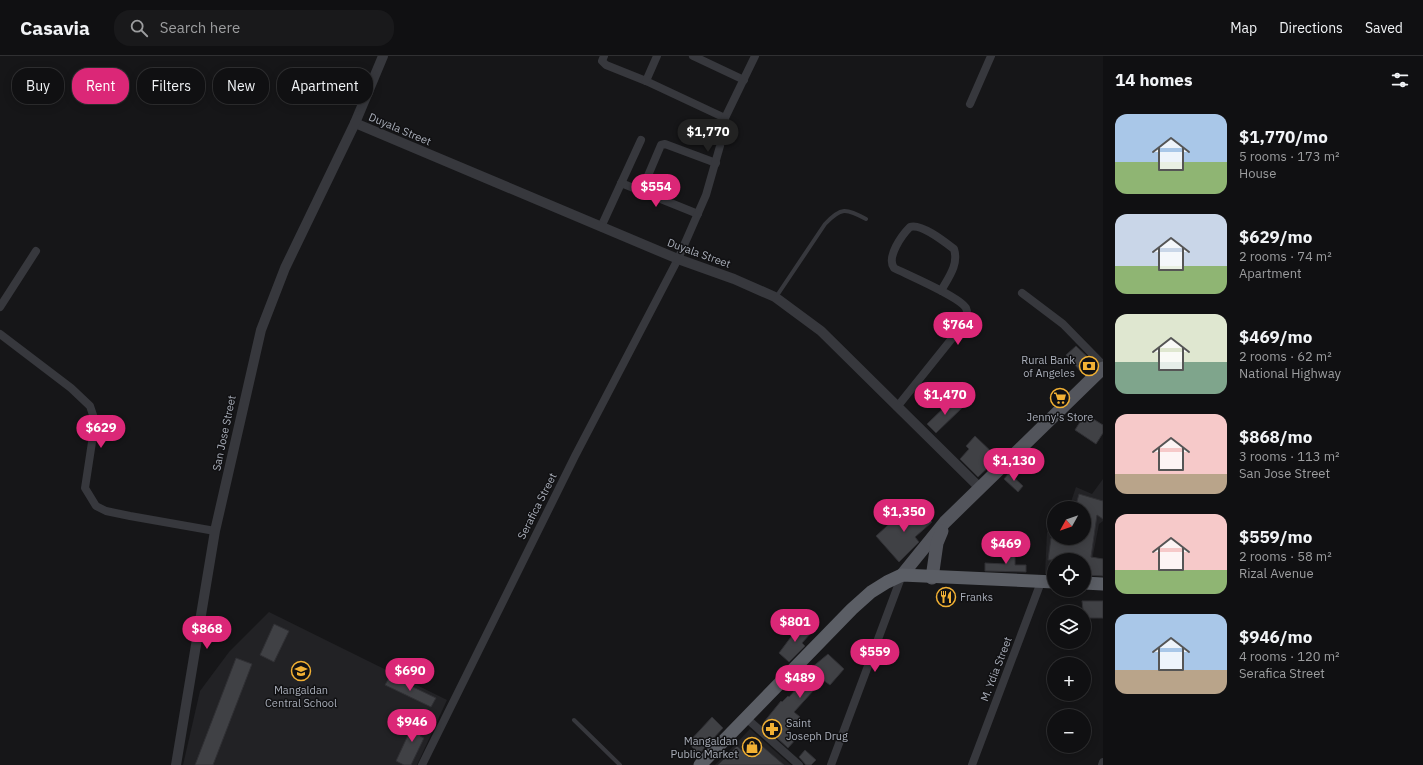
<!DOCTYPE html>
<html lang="en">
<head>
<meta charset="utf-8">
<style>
	body { margin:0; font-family:"IBM Plex Sans",sans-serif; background:#19191b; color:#f1f3f6; height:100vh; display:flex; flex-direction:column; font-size:15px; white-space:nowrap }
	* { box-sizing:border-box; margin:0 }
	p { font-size:13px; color:#9c9d9f }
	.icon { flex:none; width:22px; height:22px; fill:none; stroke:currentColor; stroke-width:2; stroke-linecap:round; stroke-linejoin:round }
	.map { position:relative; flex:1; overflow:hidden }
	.details { display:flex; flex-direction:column; background:#101012; width:320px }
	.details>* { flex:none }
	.banner { position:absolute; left:12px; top:12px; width:380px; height:36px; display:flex; gap:8px }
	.needle { width:26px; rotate:230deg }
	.tools { position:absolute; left:1047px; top:445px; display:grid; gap:8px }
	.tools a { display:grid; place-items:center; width:44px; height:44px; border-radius:50%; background:#101012; box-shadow:0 2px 10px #0003,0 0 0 1px #303032; font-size:20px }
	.price { position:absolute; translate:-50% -34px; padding:0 9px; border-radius:14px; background:#db2777; color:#fff; font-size:13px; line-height:26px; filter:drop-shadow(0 1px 2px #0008) }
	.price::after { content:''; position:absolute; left:50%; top:24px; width:12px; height:9px; margin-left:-6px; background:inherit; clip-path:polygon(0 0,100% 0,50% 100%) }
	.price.on { background:#222; color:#fff }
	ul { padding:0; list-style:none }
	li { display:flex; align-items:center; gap:12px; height:100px; padding:0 12px }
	li span { display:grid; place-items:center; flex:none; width:112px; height:80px; border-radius:12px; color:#555 }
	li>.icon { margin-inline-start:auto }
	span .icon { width:48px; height:48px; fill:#fffc; stroke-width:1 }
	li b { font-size:17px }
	h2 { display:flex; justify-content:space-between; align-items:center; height:48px; padding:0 12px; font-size:17px }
	.pill { padding:0 14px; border-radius:16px; background:#101012; box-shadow:0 2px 10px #0003,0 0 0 1px #303032; font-size:14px; line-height:36px }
	.pill.on { background:#db2777; color:#fff }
	header { display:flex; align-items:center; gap:24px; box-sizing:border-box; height:56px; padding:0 20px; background:#101012; border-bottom:1px solid #303032 }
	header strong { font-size:19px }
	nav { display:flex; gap:22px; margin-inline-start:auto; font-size:14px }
	.search { width:280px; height:36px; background:#19191b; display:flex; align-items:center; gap:10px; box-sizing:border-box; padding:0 14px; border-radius:16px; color:#9c9d9f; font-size:15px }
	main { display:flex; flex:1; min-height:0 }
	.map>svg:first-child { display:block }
	.built { fill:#222225 }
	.building { fill:#404145; stroke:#303034 }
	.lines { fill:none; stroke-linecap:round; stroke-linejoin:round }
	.service { stroke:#37383d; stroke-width:4 }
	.minor { stroke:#37383d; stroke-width:8 }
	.tertiary { stroke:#37383d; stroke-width:10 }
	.primary { stroke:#53555c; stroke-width:13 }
	.trunk { stroke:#5b5e65; stroke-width:13 }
	.labels { text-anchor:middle; stroke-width:3; stroke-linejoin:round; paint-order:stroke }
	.street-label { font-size:11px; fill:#a8adb8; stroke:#111113 }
	.poi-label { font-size:11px; fill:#a8adb8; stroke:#111113; text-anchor:end }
</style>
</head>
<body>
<header>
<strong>Casavia</strong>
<div class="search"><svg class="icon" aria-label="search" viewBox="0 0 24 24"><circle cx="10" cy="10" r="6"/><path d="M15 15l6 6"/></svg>Search here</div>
<nav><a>Map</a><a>Directions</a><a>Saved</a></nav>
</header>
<main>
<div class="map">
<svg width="1103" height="709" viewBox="0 0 1103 709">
	<rect width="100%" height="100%" fill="#161618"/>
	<g class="built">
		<path d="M1103,423V465L1099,468L1089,520H1084V504H1054V519L1045,518L1047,476H1054V482H1084V452H1069L1076,431L1092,438Z"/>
		<path d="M269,556L447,644L417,709H183L200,635L229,596Z"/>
		<path d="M750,673L791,709H715Z"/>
	</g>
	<g class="building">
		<path d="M1076,290L1095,308L1083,318L1066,299Z"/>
		<path d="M954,342L963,351L936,377L927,368Z"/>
		<path d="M1085,358L1103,369V377L1096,388L1075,374Z"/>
		<path d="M975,380L998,402L978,421L960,403L969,393L966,390Z"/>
		<path d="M1009,417L1023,430L1018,436L1004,423Z"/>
		<path d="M1079,438L1103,445V463L1097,459L1091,501L1103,503V520L1084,519V504H1048L1051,482H1084V452H1075Z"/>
		<path d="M915,448L932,466L915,481L919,486L899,506L876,480L897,461L899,463Z"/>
		<path d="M1005,495H1015V509H1026V516L985,515V507L1005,508Z"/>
		<path d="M1082,545H1103V562H1084Z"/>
		<path d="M798,567L810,578L802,587L805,590L789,606L779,597L794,577L791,574Z"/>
		<path d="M274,568L289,575L274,606L260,599Z"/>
		<path d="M828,598L844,613L830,629L823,624L794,656L800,661L787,675L796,683L788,692L765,671L764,666L781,645L782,646L788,640L789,641L812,615L810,613Z"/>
		<path d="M236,602L252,608L213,709H195Z"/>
		<path d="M390,620L436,642L431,651L385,629Z"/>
		<path d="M712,661L723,672L699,698L688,687Z"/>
		<path d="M416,662L427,667L420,680L424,682L411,709H404L396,705Z"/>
		<path d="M737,690L750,702L762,690L784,709H718Z"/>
		<path d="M805,694L816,704L811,709H806L799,701Z"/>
	</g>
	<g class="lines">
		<g class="service">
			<path d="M776,241L825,168C841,151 846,152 866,163"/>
			<path d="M574,664L620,709"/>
		</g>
		<g class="minor">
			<path d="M604,0L602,5L606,9L646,25L725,62"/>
			<path d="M693,0L744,24"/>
			<path d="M646,25L657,0"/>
			<path d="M970,48L991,0"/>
			<path d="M621,127L698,158"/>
			<path d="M641,136L661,89L665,88L716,107"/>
			<path d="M601,171L641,84"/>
			<path d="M1022,237L1063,268L1103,309"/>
			<path d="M0,251L36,195"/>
			<path d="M0,278L71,332L90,350L94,362V373L85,432L96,450L106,455L130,460L215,475"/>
			<path d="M897,351L962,270C965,265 969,259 966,252C960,241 908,219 894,212C886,201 902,179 910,171C921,167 945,186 954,193C959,209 948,222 941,235"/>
			<path d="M745,661L799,709"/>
			<path d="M422,709L575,400L678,203L706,139L720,90L725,62L755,0"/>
			<path d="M831,709L902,519"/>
			<path d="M972,709L1041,526"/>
			<path d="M1102,709L1103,706"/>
		</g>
		<g class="tertiary">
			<path d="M355,67L678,203L734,223L775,241L821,275L980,432"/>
			<path d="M176,709L215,475L261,274L285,212L355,67L383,0"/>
		</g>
		<g class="primary">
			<path d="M902,519L945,466L1103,312"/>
			<path d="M932,522L937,487L942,475"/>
		</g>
		<g class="trunk">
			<path d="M1084,527L1103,528"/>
			<path d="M700,709L852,553L871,536L887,526L902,519L1054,526"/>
		</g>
	</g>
	<defs>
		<symbol id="bank-ring" viewBox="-11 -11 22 22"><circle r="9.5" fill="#111113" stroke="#f2b134" stroke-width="1.5"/><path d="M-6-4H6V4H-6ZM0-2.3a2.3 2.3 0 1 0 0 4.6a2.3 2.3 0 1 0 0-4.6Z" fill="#f2b134"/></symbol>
		<symbol id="supermarket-ring" viewBox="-11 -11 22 22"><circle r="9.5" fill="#111113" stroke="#f2b134" stroke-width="1.5"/><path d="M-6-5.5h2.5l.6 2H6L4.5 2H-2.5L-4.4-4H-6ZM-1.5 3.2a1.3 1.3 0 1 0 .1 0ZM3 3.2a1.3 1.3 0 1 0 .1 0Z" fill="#f2b134"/></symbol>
		<symbol id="restaurant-ring" viewBox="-11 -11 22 22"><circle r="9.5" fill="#111113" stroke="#f2b134" stroke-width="1.5"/><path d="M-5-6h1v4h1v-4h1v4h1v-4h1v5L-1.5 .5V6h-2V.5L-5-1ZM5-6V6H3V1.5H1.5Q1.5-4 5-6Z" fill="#f2b134"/></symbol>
		<symbol id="school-ring" viewBox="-11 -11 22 22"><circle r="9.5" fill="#111113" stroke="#f2b134" stroke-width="1.5"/><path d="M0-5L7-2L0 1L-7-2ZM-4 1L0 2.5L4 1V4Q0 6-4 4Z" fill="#f2b134"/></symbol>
		<symbol id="pharmacy-ring" viewBox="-11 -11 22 22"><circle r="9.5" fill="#111113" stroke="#f2b134" stroke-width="1.5"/><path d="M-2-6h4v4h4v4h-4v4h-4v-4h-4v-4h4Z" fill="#f2b134"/></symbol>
		<symbol id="shop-ring" viewBox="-11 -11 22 22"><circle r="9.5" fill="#111113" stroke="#f2b134" stroke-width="1.5"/><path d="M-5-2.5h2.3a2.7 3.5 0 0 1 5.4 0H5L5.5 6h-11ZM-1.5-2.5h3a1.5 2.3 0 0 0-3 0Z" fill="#f2b134"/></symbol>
	</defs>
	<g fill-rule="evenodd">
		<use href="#bank-ring" x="1078" y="299" width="22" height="22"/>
		<use href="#supermarket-ring" x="1049" y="331" width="22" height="22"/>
		<use href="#restaurant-ring" x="935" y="530" width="22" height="22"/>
		<use href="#school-ring" x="290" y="604" width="22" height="22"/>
		<use href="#pharmacy-ring" x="761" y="662" width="22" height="22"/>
		<use href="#shop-ring" x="741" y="680" width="22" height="22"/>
	</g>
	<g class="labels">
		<g class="street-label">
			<text transform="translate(400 73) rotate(23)" y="4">Duyala Street</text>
			<text transform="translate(699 197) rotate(20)" y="4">Duyala Street</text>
			<text transform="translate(224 377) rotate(-78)" y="4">San Jose Street</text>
			<text transform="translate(537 450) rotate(-63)" y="4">Serafica Street</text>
			<text transform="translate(996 613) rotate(-69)" y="4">M. Ydia Street</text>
		</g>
		<g class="poi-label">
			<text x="1075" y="308">Rural Bank<tspan x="1075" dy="13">of Angeles</tspan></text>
			<text x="1060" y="365" text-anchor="middle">Jenny's Store</text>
			<text x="960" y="545" text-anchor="start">Franks</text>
			<text x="301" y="638" text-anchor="middle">Mangaldan<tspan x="301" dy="13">Central School</tspan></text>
			<text x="786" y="671" text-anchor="start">Saint<tspan x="786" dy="13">Joseph Drug</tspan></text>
			<text x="738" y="689">Mangaldan<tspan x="738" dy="13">Public Market</tspan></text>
		</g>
	</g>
</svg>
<div class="tools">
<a><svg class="needle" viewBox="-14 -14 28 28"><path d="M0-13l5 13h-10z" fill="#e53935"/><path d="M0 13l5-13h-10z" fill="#9c9d9f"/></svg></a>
<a><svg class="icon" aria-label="locate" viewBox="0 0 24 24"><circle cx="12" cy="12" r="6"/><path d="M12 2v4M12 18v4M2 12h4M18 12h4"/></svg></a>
<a><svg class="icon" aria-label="layers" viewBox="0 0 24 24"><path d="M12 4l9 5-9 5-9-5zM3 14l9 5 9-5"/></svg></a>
<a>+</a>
<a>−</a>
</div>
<b class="price on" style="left:708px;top:97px">$1,770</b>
<b class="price" style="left:656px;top:152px">$554</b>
<b class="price" style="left:958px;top:290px">$764</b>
<b class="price" style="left:945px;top:360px">$1,470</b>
<b class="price" style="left:101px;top:393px">$629</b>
<b class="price" style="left:1014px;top:426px">$1,130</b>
<b class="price" style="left:904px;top:477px">$1,350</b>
<b class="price" style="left:1006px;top:509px">$469</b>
<b class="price" style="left:795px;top:587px">$801</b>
<b class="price" style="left:207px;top:594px">$868</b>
<b class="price" style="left:875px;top:617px">$559</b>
<b class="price" style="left:410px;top:636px">$690</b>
<b class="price" style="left:800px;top:643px">$489</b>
<b class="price" style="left:412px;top:687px">$946</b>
<div class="banner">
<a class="pill">Buy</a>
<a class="pill on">Rent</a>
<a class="pill">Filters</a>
<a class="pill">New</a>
<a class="pill">Apartment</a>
</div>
</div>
<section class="details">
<h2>14 homes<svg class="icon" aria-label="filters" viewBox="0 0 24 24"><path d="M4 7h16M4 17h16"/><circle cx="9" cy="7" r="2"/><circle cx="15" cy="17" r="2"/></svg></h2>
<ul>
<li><span style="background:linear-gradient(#a9c7e8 60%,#8fb573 0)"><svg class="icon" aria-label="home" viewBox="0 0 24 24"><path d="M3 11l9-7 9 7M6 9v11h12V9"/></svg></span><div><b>$1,770/mo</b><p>5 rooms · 173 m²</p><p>House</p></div></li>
<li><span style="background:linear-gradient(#c9d6e8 65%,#8fb573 0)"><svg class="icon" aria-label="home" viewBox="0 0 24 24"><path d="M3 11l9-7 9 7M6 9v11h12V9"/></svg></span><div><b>$629/mo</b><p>2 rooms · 74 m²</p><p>Apartment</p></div></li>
<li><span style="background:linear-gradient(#dfe7d0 60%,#7fa58c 0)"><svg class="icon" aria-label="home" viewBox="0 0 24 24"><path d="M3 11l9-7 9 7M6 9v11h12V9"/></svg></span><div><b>$469/mo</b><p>2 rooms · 62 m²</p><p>National Highway</p></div></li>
<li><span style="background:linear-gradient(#f6c9c9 75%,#b9a48a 0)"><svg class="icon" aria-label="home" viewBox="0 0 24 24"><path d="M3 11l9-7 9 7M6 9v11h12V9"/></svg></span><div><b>$868/mo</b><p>3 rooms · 113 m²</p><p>San Jose Street</p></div></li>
<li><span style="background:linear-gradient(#f6c9c9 70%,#8fb573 0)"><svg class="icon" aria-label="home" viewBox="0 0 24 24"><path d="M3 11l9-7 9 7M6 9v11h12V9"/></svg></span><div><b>$559/mo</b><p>2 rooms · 58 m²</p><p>Rizal Avenue</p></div></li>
<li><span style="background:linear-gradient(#a9c7e8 70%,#b9a48a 0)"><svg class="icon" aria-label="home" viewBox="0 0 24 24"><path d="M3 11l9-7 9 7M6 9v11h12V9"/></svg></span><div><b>$946/mo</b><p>4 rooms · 120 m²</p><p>Serafica Street</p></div></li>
</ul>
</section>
</main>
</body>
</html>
